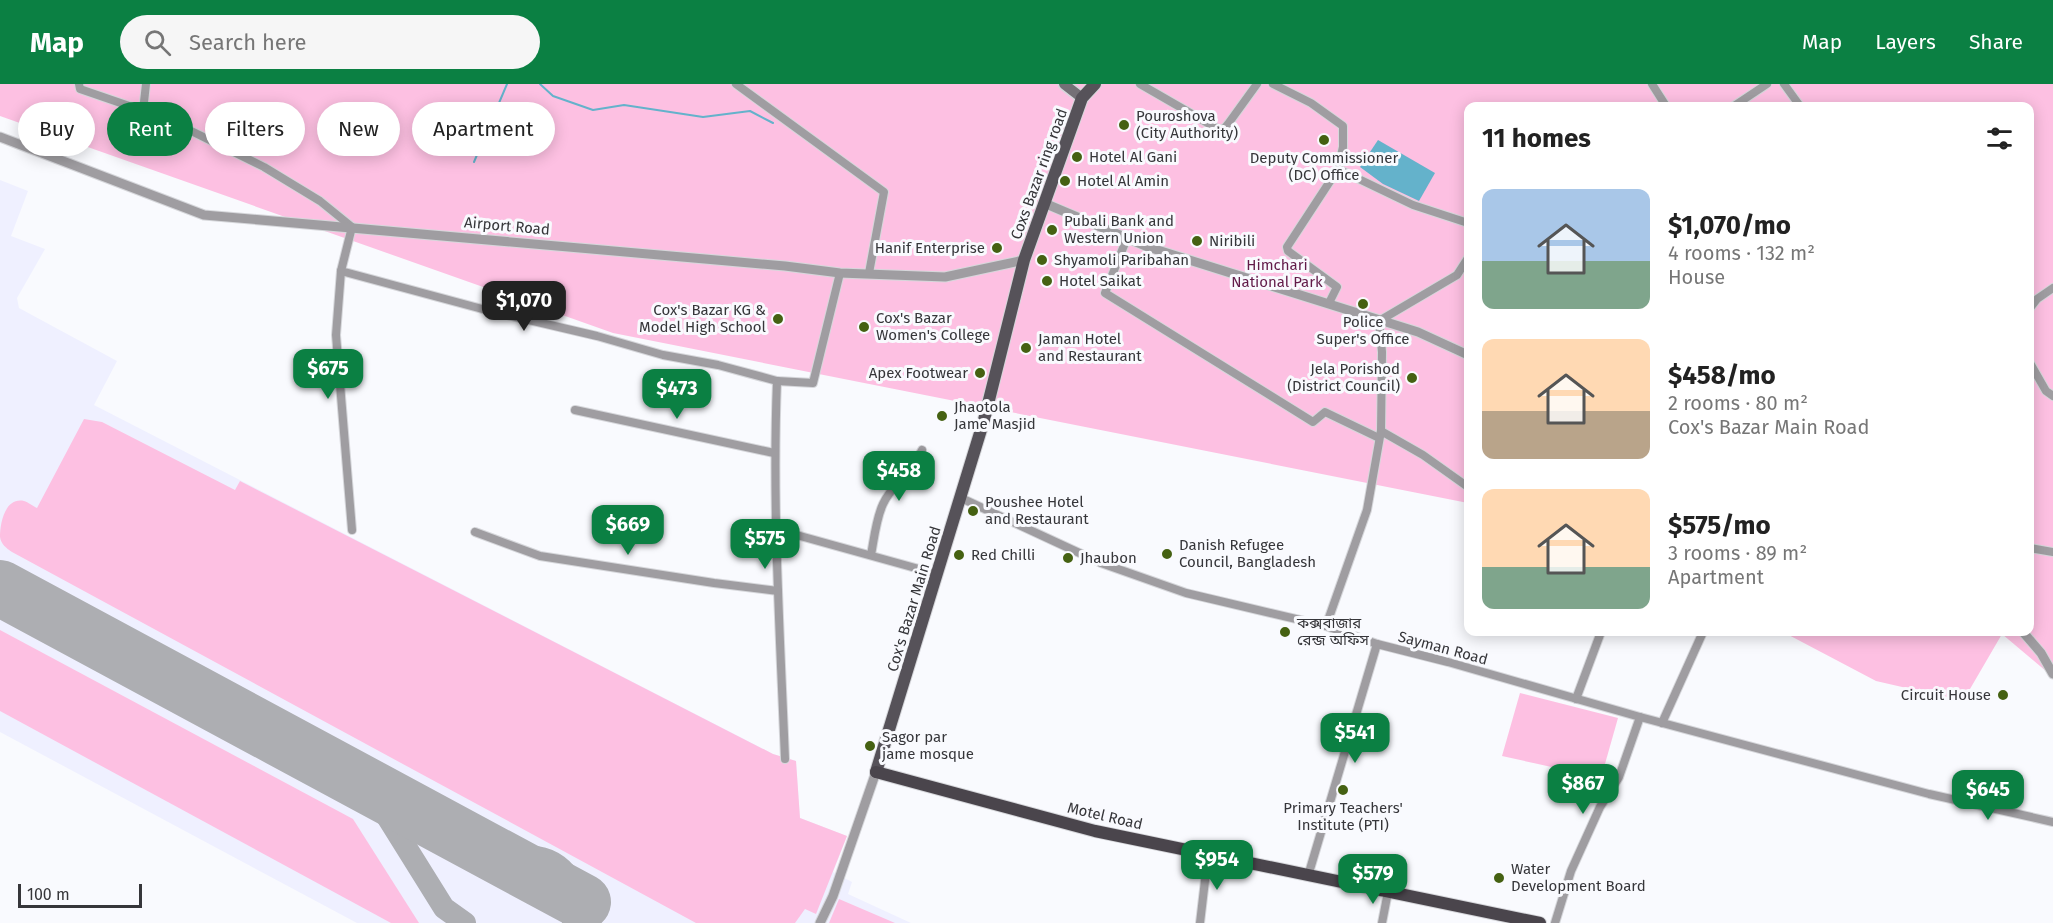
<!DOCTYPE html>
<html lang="en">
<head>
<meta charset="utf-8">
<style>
	body { margin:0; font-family:"Fira Sans","Noto Sans Bengali",sans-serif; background:#f6f6f6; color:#222; height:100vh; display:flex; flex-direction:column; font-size:22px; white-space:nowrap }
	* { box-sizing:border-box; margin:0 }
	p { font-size:20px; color:#767676 }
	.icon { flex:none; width:33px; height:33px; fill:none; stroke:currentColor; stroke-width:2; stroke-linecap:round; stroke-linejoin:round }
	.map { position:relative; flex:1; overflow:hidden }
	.panel { position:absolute; left:1464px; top:18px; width:570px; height:534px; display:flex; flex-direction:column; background:#fff; border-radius:12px; box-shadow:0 3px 15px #0003 }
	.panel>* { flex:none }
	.hud { position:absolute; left:18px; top:18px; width:570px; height:54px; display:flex; gap:12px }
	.scale { position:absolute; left:18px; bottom:15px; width:124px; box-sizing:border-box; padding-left:6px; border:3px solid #36363a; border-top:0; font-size:16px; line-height:21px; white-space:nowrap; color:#36363a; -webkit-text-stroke:4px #f9fafe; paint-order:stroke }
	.price { position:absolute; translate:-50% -51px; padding:0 14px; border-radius:12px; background:#0b8043; color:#fff; font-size:20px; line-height:39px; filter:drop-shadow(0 2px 3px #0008) }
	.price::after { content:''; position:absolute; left:50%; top:36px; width:18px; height:14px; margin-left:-9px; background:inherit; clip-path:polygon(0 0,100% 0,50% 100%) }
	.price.active { background:#222; color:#fff }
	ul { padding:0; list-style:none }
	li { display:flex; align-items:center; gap:18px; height:150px; padding:0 18px }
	li span { display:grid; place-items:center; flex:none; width:168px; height:120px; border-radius:12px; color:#555 }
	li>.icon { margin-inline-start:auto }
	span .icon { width:72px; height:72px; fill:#fffc; stroke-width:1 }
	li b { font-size:26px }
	h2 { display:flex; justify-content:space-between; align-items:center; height:72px; padding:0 18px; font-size:26px }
	.pill { padding:0 21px; border-radius:27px; background:#fff; box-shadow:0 3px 15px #0003; font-size:21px; line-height:54px }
	.pill.active { background:#0b8043; color:#fff }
	header { display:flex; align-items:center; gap:36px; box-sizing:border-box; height:84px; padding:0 30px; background:#0b8043; color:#fff }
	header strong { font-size:28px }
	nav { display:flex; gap:33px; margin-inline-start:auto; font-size:21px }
	.search { width:420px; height:54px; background:#f6f6f6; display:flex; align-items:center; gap:15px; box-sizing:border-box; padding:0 21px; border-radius:33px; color:#767676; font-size:22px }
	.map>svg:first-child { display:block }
	.built { fill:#eff0ff }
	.green { fill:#fdc0e2 }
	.water { fill:#64b2cb }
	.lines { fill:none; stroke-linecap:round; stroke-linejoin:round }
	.stream { stroke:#64b2cb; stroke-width:2 }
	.taxiway { stroke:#adaeb2; stroke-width:22 }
	.runway { stroke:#adaeb2; stroke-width:56 }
	.minor-casing { stroke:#d6d7db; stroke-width:10 }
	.tertiary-casing { stroke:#d6d7db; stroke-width:11 }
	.secondary-casing { stroke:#d6d7db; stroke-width:13 }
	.primary-casing { stroke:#d6d7db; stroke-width:14 }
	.trunk-casing { stroke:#d6d7db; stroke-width:14 }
	.minor { stroke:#9f9da1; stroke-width:8 }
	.tertiary { stroke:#9f9da1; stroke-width:9 }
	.secondary { stroke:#747076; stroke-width:10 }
	.primary { stroke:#565259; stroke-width:12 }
	.trunk { stroke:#4a454c; stroke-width:12 }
	.poi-dot { fill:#456112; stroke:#f9fafe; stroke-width:2 }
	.labels { text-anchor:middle; stroke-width:6; stroke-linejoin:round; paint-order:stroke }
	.poi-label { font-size:15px; fill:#36363a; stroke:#f9fafe; text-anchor:start }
	.street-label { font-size:15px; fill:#36363a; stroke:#f9fafe }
	.park-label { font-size:15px; fill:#621b49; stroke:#f9fafe }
</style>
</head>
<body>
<header>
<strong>Map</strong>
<div class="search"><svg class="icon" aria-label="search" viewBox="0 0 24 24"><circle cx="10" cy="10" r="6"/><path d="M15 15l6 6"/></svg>Search here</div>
<nav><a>Map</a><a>Layers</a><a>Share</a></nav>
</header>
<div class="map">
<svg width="2053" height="839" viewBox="0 0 2053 839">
	<rect width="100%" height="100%" fill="#f9fafe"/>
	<path class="built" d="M0,96L28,107L11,152L45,165L17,214L19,224L117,277L94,321L773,670L796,677L800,734L847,752L833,788L852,798L848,810L911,839H357L0,648Z"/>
	<g class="green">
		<path d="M0,0H2053V593L2002,550L1963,617L1876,597L1783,548H2030V22H1468V419L613,249L0,32Z"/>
		<path d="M84,335L102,338L235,406L240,397L773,670L796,677L800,734L847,752L816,830L805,825L795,839H696L12,468C6,464 1,460 0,453C0,439 5,413 24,417C28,418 33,422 37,424Z"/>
		<path d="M0,546L353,735L419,839H391L0,627Z"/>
		<path d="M1520,609L1618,634L1601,694L1502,672Z"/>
		<path d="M839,815L895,839H829Z"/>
	</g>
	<path class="water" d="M1378,56L1435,89L1419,117L1383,100L1360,83Z"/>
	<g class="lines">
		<g class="stream">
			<path d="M540,0L553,12L593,26L624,21L703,33L750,27L773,39"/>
			<path d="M474,78L507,0"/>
		</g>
		<g class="taxiway">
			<path d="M355,695L369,707L376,715L444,824L465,839"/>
			<path d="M499,773C512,777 525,771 537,773C569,778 584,811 573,839"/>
		</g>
		<path class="runway" d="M0,504L583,818"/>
		<defs>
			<g id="minor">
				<path d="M79,0L80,5L167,35L264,83L320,117L352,143L341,187L486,226L597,252L663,271L718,281L777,297L813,299L840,189"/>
				<path d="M736,0L884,108L869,189"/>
				<path d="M1140,0L1218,45H1224L1228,40L1257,0"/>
				<path d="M1273,0L1311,19L1343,42V63L1338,85L1287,163L1288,167L1337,203L1329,219"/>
				<path d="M1652,0L1666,22"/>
				<path d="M1784,0L1800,22"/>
				<path d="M1734,22L1767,0"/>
				<path d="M143,27L146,0"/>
				<path d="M1338,85L1413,121L1468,139"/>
				<path d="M1127,154L1105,209L1313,338L1325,328L1379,354"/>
				<path d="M341,187L336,251L352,446"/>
				<path d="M2030,224L2037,215L2053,204"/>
				<path d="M2030,279L2046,307L2053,312"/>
				<path d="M777,297C772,423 780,549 785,675"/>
				<path d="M575,326L774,369"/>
				<path d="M1381,347L1423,371L1468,403"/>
				<path d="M961,414L1101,479L1186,509L1326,542L1377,560L1448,578L1640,633L1929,710L2053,738"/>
				<path d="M775,445L937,490"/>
				<path d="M475,448L540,472L714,499L778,507"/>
				<path d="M2030,464L2053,468"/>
				<path d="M871,471C874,455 876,435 883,420C892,400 913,387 922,366"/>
				<path d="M1326,542L1367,426L1381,347L1382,268L1379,237L1457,191L1468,174"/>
				<path d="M1576,615L1601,548"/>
				<path d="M1662,639L1703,548"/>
				<path d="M1308,792L1377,560"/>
				<path d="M1200,839L1208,771"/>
				<path d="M1382,839L1388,808"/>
				<path d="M1555,839L1571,787L1600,723L1619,693L1640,633"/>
			</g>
			<g id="tertiary">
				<path d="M0,53L204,131L785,182L840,189L945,193L1024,176"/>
				<path d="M1044,119L1148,163L1418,248L1468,271"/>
				<path d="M2023,548L2041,569L2053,590"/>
				<path d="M820,839L833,812L876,688"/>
			</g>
			<path id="secondary" d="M1064,0L1082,14"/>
			<path id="primary" d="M876,688L984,336L1024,176L1082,14L1095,0"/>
			<path id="trunk" d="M876,688L1095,747L1540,839"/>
		</defs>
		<use href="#minor" class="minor-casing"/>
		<use href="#tertiary" class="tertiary-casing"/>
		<use href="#secondary" class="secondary-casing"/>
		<use href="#primary" class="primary-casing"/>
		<use href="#trunk" class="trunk-casing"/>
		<use href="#minor" class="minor"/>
		<use href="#tertiary" class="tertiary"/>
		<use href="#secondary" class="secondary"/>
		<use href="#primary" class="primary"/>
		<use href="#trunk" class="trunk"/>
	</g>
	<g class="poi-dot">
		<circle cx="1124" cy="41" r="6"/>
		<circle cx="1324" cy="56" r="6"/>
		<circle cx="1077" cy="73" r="6"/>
		<circle cx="1065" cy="97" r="6"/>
		<circle cx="1052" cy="146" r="6"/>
		<circle cx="1197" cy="157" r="6"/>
		<circle cx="997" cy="164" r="6"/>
		<circle cx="1042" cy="176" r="6"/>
		<circle cx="1047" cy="197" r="6"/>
		<circle cx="1363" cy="220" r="6"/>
		<circle cx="778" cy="235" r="6"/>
		<circle cx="864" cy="243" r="6"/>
		<circle cx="1026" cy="264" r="6"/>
		<circle cx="980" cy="289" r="6"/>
		<circle cx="1412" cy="294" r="6"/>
		<circle cx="942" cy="332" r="6"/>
		<circle cx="973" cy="427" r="6"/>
		<circle cx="1167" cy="470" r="6"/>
		<circle cx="959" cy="471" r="6"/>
		<circle cx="1068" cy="474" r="6"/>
		<circle cx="1285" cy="548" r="6"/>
		<circle cx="2003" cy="611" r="6"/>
		<circle cx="870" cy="662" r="6"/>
		<circle cx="1343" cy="706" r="6"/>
		<circle cx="1499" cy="794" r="6"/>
	</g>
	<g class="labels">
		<g class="poi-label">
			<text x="1136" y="37">Pouroshova<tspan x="1136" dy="17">(City Authority)</tspan></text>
			<text x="1089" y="78">Hotel Al Gani</text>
			<text x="1324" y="79" text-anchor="middle">Deputy Commissioner<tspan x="1324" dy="17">(DC) Office</tspan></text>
			<text x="1077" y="102">Hotel Al Amin</text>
			<text x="1064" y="142">Pubali Bank and<tspan x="1064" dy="17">Western Union</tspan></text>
			<text x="1209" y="162">Niribili</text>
			<text x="985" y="169" text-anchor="end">Hanif Enterprise</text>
			<text x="1054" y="181">Shyamoli Paribahan</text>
			<text x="1059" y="202">Hotel Saikat</text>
			<text x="766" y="231" text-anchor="end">Cox's Bazar KG &amp;<tspan x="766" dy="17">Model High School</tspan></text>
			<text x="876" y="239">Cox's Bazar<tspan x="876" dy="17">Women's College</tspan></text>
			<text x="1363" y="243" text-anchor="middle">Police<tspan x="1363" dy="17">Super's Office</tspan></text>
			<text x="1038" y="260">Jaman Hotel<tspan x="1038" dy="17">and Restaurant</tspan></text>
			<text x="1400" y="290" text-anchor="end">Jela Porishod<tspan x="1400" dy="17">(District Council)</tspan></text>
			<text x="968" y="294" text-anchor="end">Apex Footwear</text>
			<text x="954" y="328">Jhaotola<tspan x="954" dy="17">Jame Masjid</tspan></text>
			<text x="985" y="423">Poushee Hotel<tspan x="985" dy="17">and Restaurant</tspan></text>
			<text x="1179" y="466">Danish Refugee<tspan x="1179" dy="17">Council, Bangladesh</tspan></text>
			<text x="971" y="476">Red Chilli</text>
			<text x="1080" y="479">Jhaubon</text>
			<text x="1297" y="544">কক্সবাজার<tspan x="1297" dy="17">রেন্জ অফিস</tspan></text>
			<text x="1991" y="616" text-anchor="end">Circuit House</text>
			<text x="882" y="658">Sagor par<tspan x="882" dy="17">jame mosque</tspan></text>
			<text x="1343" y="729" text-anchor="middle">Primary Teachers'<tspan x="1343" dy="17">Institute (PTI)</tspan></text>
			<text x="1511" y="790">Water<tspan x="1511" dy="17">Development Board</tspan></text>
		</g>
		<g class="street-label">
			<text transform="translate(1039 90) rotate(-70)" y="5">Coxs Bazar ring road</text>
			<text transform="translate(507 142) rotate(5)" y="5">Airport Road</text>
			<text transform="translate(914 515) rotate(-73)" y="5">Cox's Bazar Main Road</text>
			<text transform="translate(1443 564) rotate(15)" y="5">Sayman Road</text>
			<text transform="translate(1105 732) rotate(13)" y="5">Motel Road</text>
		</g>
		<g class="park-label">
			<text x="1277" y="186">Himchari<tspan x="1277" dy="17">National Park</tspan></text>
		</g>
	</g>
</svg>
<div class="scale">100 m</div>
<b class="price active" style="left:524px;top:248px">$1,070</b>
<b class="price" style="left:328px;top:316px">$675</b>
<b class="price" style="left:677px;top:336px">$473</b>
<b class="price" style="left:899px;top:418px">$458</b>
<b class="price" style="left:628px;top:472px">$669</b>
<b class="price" style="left:765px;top:486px">$575</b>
<b class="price" style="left:1355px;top:680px">$541</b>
<b class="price" style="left:1583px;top:731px">$867</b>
<b class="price" style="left:1988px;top:737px">$645</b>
<b class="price" style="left:1217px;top:807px">$954</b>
<b class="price" style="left:1373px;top:821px">$579</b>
<div class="hud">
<a class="pill">Buy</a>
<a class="pill active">Rent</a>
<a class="pill">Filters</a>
<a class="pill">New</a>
<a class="pill">Apartment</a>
</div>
<section class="panel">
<h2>11 homes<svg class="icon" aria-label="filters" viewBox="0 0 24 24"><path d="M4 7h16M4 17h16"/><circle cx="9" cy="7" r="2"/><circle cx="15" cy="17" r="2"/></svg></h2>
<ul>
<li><span style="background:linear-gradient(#a9c7e8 60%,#7fa58c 0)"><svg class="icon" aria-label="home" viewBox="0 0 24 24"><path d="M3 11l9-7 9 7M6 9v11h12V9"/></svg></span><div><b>$1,070/mo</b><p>4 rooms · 132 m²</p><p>House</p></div></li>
<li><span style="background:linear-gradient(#ffd9b3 60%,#b9a48a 0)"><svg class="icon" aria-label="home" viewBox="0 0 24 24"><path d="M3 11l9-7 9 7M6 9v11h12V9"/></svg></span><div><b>$458/mo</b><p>2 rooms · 80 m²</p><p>Cox's Bazar Main Road</p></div></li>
<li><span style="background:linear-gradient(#ffd9b3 65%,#7fa58c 0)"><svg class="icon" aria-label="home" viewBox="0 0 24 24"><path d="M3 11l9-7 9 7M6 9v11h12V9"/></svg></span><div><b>$575/mo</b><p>3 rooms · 89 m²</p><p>Apartment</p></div></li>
</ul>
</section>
</div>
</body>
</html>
